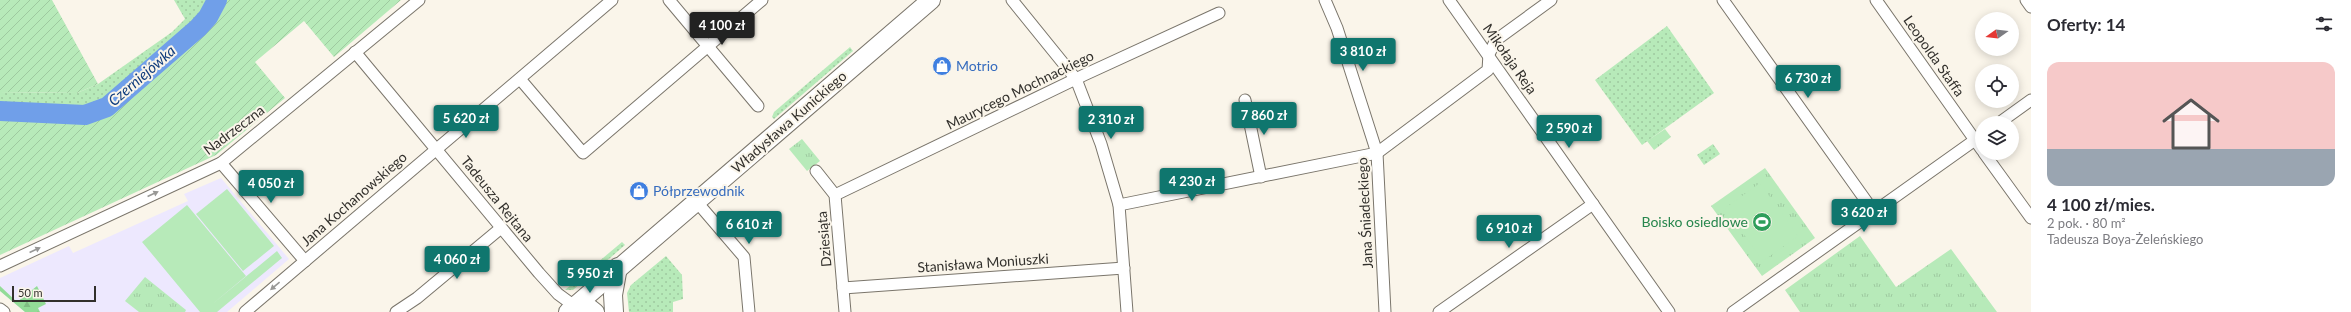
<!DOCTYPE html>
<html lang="pl">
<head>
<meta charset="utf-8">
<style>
	body { margin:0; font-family:Lato,sans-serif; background:#f7f7f7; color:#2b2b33; height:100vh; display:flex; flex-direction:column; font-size:15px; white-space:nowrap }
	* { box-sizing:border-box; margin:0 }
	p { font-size:13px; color:#7c7c81 }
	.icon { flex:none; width:22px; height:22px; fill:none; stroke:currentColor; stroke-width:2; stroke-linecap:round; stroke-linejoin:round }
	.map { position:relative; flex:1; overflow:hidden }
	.drawer { display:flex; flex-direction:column; background:#fff; width:320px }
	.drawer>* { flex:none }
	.needle { width:26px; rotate:256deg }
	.buttons { position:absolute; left:1975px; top:12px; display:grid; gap:8px }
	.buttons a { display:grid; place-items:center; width:44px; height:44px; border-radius:50%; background:#fff; box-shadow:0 2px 10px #0003; font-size:20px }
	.scale { position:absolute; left:12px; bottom:10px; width:84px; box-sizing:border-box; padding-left:4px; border:2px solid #32302c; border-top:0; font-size:11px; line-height:14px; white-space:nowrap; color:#32302c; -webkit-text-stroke:3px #faf5ea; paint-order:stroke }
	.price { position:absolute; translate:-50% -34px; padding:0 9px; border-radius:4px; background:#0f766e; color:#fff; font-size:13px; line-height:26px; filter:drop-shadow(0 1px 2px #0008) }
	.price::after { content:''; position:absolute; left:50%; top:24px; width:12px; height:9px; margin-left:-6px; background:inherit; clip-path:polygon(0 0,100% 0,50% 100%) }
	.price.on { background:#222; color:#fff }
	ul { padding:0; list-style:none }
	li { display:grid; align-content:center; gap:8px; height:212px; padding:0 16px }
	li span { display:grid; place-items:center; height:124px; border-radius:12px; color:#555 }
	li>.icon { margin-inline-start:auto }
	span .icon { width:72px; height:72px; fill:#fffc; stroke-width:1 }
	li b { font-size:17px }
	h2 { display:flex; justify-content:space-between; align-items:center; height:48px; padding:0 16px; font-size:17px }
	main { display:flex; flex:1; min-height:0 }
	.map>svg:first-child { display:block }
	.education { fill:#ede8fe }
	.grass { fill:url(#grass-dots) }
	.forest { fill:url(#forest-firs) }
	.park { fill:url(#park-tufts) }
	.garden { fill:url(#garden-furrows) }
	.pitch { fill:#b7eab9 }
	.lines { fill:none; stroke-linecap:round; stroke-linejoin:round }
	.river { stroke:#709fe9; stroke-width:20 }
	.street-casing { stroke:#7a756b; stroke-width:13 }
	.secondary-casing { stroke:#7a756b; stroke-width:18 }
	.primary-casing { stroke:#7a756b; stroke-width:20 }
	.street { stroke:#fff; stroke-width:11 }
	.secondary { stroke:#fff; stroke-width:16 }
	.primary { stroke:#fff; stroke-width:18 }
	.oneway { fill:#989896 }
	.labels { text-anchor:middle; stroke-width:4; stroke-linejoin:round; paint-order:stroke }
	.street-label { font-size:14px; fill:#32302c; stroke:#faf5ea }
	.shop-label { font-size:14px; fill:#366cbe; stroke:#faf5ea; text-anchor:start }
	.leisure-label { font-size:14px; fill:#27864d; stroke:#faf5ea; text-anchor:end }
	.water-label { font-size:15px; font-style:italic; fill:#103c7d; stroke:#faf5ea }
</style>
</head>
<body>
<main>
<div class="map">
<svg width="2031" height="312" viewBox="0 0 2031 312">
	<defs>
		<pattern id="grass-dots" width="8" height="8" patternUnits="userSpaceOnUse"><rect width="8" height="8" fill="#b7eab9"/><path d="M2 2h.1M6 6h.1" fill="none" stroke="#9ec99f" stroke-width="1.8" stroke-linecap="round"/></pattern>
		<pattern id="forest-firs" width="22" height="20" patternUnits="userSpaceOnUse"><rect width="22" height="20" fill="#93dc97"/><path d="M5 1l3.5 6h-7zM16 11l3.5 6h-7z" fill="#7fbd82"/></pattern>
		<pattern id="park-tufts" width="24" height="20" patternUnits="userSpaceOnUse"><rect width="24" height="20" fill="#b7eab9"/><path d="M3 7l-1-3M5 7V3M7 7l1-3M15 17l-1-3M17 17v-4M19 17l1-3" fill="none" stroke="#9ec99f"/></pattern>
		<pattern id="garden-furrows" width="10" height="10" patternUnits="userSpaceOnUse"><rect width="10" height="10" fill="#b7eab9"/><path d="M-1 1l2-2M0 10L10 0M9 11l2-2" fill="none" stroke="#9ec99f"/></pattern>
	</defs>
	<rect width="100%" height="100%" fill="#faf5ea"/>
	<path class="education" d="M221,178L289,259L227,312H25L0,291V278L69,246L73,253L188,201L184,194Z"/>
	<g class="grass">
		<path d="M174,0H227L210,24L108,115L87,122L0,118V92L77,93L98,84L172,32L185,19Z"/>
		<path d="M1667,26L1714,93L1642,145L1595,80Z"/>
		<path d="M850,47L853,51L774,119L772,117L774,112Z"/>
		<path d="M1713,144L1720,154L1704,165L1697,155Z"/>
		<path d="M622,242L625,245L573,290H565Z"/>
		<path d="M666,256L682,275L683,299L673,302V312H629L627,293L631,285Z"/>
	</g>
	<path class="forest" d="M0,286L17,302L37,286L46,304L38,308L40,312H25L0,291Z"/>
	<g class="park">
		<path d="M1665,129L1671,137L1654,150L1647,141Z"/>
		<path d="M802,139L820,161L807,171L789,149Z"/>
		<path d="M1765,168L1815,238L1762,276L1711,206Z"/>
		<path d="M1860,236L1896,287L1951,249L1997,312H1800L1785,290Z"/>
		<path d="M145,277L186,310L185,312H139L125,301Z"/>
	</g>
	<g class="garden">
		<path d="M0,0H52L98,84L77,93L0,92Z"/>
		<path d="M227,0H401L334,57L304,21L255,62L285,98L216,155L0,255V118L87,122L108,115L210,24Z"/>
	</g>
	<g class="pitch">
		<path d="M1760,183L1798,236L1763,261L1725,208Z"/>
		<path d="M227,189L274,246L243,271L196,214Z"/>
		<path d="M187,205L246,276L210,306L277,251L282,258L217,312H200L142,242Z"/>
	</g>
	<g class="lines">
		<path class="river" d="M0,111L85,115L107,107L198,28L208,17L217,0"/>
		<defs>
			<g id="street">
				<path d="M669,0L758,106"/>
				<path d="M1012,0L1076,79L1101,144L1119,205L1127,312"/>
				<path d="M1325,0L1337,28L1377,153L1385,312"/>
				<path d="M1449,0L1669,312"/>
				<path d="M1723,0L1874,212"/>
				<path d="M1876,0L1982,150"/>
				<path d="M2026,0L2031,7"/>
				<path d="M355,52L539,273L558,294L573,305"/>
				<path d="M520,79L583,153L762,0"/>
				<path d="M1245,100L1261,177"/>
				<path d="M1999,123L2031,100"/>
				<path d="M1984,153L2031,218"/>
				<path d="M221,163L305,261"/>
				<path d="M816,171L835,195L845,312"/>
				<path d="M835,195L1084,75L1219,13"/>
				<path d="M696,201L744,257L749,312"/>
				<path d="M1119,205L1377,153L1488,70L1489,54L1496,40L1551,0"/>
				<path d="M0,266L221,163L419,0"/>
				<path d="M843,288L1124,268"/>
				<path d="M0,309L4,312"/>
				<path d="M245,312L612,0"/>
				<path d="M396,312L417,298L501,228"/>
				<path d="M1439,312L1593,204"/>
				<path d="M1733,312L1982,135"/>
			</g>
			<path id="secondary" d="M573,305L591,308L596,312"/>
			<g id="primary">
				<path d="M568,312L931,0"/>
				<path d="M614,312L613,295L618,267"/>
			</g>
		</defs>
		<use href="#street" class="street-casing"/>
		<use href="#secondary" class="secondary-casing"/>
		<use href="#primary" class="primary-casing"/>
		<use href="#street" class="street"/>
		<use href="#secondary" class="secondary"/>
		<use href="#primary" class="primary"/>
	</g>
	<defs><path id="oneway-solid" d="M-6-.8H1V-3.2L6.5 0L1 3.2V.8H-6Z"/></defs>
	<g class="oneway">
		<use href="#oneway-solid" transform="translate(153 194) rotate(-25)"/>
		<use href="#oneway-solid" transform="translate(35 250) rotate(-25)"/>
		<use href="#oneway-solid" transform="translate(275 286) rotate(140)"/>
	</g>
	<defs>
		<symbol id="shop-disc" viewBox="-11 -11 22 22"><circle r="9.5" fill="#3f7fe0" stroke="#faf5ea"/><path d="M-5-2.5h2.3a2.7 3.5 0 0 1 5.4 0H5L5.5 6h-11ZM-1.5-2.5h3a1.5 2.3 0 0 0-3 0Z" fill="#fff"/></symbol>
		<symbol id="stadium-disc" viewBox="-11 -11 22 22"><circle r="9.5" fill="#2e9e5b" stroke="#faf5ea"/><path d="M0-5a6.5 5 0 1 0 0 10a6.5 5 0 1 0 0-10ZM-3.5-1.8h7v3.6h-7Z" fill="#fff"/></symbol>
	</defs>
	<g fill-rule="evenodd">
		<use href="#shop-disc" x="931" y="55" width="22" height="22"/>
		<use href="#shop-disc" x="628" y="180" width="22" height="22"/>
		<use href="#stadium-disc" x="1751" y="211" width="22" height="22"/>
	</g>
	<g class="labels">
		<g class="street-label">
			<text transform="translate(1934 56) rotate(55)" y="5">Leopolda Staffa</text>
			<text transform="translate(1510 59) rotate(55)" y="5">Mikołaja Reja</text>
			<text transform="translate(1020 90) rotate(-26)" y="5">Maurycego Mochnackiego</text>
			<text transform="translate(789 122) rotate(-41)" y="5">Władysława Kunickiego</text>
			<text transform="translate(234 130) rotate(-37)" y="5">Nadrzeczna</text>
			<text transform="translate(354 199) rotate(-41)" y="5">Jana Kochanowskiego</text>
			<text transform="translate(497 199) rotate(51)" y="5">Tadeusza Rejtana</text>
			<text transform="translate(1365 213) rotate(-93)" y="5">Jana Śniadeckiego</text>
			<text transform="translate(824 239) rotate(-95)" y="5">Dziesiąta</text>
			<text transform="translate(983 263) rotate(-4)" y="5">Stanisława Moniuszki</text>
		</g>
		<g class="shop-label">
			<text x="956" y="71">Motrio</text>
			<text x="653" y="196">Półprzewodnik</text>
		</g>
		<g class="leisure-label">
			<text x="1748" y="227">Boisko osiedlowe</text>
		</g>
		<g class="water-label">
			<text transform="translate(142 76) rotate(-41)" y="5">Czerniejówka</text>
		</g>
	</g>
</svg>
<div class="buttons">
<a><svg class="needle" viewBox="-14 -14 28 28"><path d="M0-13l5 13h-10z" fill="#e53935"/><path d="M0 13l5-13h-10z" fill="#7c7c81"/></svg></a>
<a><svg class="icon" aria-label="locate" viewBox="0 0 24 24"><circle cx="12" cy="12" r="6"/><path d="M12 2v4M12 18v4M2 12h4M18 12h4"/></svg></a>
<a><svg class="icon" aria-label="layers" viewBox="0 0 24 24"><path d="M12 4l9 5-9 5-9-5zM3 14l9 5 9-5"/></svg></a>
</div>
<div class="scale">50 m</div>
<b class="price on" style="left:722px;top:46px">4 100 zł</b>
<b class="price" style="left:1363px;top:72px">3 810 zł</b>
<b class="price" style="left:1808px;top:99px">6 730 zł</b>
<b class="price" style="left:1264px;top:136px">7 860 zł</b>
<b class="price" style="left:466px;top:139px">5 620 zł</b>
<b class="price" style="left:1111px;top:140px">2 310 zł</b>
<b class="price" style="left:1569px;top:149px">2 590 zł</b>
<b class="price" style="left:1192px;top:202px">4 230 zł</b>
<b class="price" style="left:271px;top:204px">4 050 zł</b>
<b class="price" style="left:1864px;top:233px">3 620 zł</b>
<b class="price" style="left:749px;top:245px">6 610 zł</b>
<b class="price" style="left:1509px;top:249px">6 910 zł</b>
<b class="price" style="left:457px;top:280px">4 060 zł</b>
<b class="price" style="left:590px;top:294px">5 950 zł</b>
</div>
<section class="drawer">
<h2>Oferty: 14<svg class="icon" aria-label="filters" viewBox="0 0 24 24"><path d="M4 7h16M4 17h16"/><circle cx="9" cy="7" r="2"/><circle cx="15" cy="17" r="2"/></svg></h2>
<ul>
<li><span style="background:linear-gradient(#f6c9c9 70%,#9aa5b1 0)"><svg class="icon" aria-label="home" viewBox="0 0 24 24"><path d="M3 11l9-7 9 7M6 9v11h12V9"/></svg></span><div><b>4 100 zł/mies.</b><p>2 pok. · 80 m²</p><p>Tadeusza Boya-Żeleńskiego</p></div></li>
</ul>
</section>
</main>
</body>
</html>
